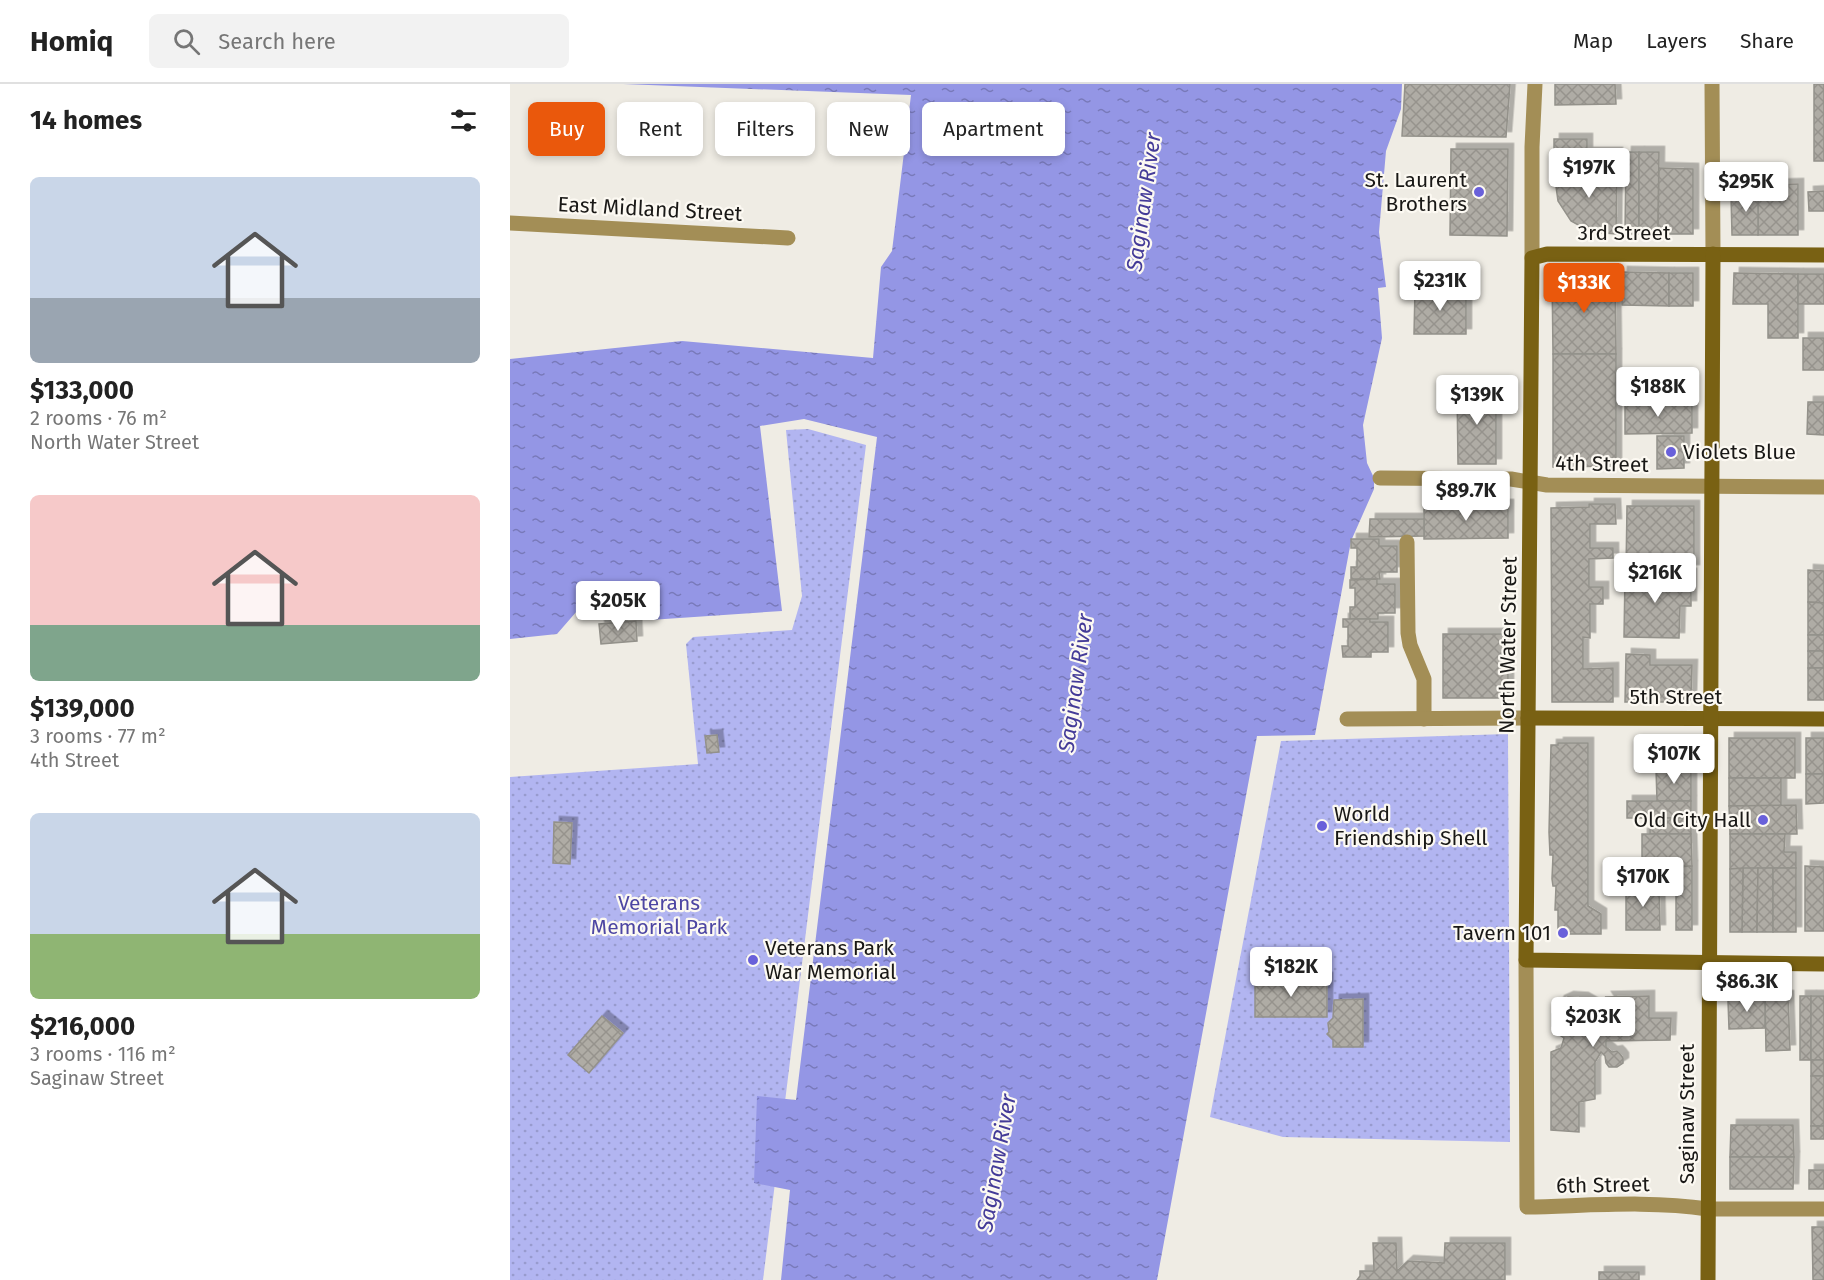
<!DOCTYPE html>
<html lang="en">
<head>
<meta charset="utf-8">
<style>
	body { margin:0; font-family:"Fira Sans",sans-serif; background:#f2f2f2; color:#222; height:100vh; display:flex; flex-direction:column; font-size:22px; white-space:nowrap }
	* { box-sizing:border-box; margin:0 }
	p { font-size:20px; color:#767676 }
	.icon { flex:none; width:33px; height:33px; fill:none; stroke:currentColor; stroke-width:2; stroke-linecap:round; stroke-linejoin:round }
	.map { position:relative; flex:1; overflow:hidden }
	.side { display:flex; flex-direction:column; background:#fff; width:510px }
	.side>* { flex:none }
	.guide { position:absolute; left:18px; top:18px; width:570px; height:54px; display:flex; gap:12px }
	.price { position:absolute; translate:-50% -51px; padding:0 14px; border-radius:6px; background:#fff; color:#222; font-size:20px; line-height:39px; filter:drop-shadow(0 2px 3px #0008) }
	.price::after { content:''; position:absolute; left:50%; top:36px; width:18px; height:14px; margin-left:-9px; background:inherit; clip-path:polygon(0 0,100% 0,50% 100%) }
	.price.active { background:#ea580c; color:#fff }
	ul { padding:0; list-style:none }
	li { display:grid; align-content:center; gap:12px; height:318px; padding:0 30px }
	li span { display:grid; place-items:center; height:186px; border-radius:9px; color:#555 }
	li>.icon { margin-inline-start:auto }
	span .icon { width:108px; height:108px; fill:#fffc; stroke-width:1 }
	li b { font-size:26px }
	h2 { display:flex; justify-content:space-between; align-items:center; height:72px; padding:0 30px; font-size:26px }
	.chip { padding:0 21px; border-radius:9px; background:#fff; box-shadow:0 3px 9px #0003; font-size:21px; line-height:54px }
	.chip.active { background:#ea580c; color:#fff }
	header { display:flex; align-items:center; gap:36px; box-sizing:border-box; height:84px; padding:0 30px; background:#fff; border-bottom:2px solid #e0e0e0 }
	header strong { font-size:28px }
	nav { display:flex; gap:33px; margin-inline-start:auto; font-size:21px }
	.search { width:420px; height:54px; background:#f2f2f2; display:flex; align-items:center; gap:15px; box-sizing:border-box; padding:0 21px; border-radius:9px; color:#767676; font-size:22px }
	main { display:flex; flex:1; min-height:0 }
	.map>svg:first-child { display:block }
	.park { fill:url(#park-dots) }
	.water { fill:url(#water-ripples) }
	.building { fill:url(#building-cross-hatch); stroke:#93918a; stroke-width:1.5; filter:url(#shadow) }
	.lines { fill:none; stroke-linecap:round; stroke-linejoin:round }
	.street { stroke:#a38e56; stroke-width:15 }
	.secondary { stroke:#796113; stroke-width:15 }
	.poi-dot { fill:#6960da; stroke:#fcf9f2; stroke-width:2 }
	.labels { text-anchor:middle; stroke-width:4.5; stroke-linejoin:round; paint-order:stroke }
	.poi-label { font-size:21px; fill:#191816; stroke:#fcf9f2; text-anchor:end }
	.street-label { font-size:21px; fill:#191816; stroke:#fcf9f2 }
	.park-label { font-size:21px; fill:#4d46a3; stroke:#fcf9f2 }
	.water-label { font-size:22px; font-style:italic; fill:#443b98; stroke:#fcf9f2 }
</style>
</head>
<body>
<header>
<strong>Homiq</strong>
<div class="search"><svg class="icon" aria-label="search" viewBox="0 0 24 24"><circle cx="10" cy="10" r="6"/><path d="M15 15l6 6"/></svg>Search here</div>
<nav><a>Map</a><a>Layers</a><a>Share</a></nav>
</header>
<main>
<section class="side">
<h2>14 homes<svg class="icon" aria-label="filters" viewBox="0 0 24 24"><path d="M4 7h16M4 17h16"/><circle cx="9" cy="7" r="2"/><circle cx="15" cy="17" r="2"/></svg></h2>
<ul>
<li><span style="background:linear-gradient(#c9d6e8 65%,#9aa5b1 0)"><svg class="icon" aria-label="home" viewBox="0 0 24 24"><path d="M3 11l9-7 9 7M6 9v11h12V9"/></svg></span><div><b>$133,000</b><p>2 rooms · 76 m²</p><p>North Water Street</p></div></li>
<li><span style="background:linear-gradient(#f6c9c9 70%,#7fa58c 0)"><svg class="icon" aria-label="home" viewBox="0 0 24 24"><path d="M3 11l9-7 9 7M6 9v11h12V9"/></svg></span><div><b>$139,000</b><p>3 rooms · 77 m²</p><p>4th Street</p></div></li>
<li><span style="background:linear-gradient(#c9d6e8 65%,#8fb573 0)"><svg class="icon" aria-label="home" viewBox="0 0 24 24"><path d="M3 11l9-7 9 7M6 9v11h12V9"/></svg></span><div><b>$216,000</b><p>3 rooms · 116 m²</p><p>Saginaw Street</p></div></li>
</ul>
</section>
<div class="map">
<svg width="1314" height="1196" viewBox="0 0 1314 1196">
	<defs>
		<pattern id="park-dots" width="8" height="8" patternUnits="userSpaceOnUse" patternTransform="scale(1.5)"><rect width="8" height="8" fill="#b2b5f1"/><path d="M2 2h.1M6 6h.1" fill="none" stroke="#989bce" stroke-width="1.8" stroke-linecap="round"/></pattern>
		<pattern id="water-ripples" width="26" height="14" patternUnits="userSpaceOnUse" patternTransform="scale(1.5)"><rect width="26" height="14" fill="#9496e5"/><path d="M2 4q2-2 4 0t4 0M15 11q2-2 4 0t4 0" fill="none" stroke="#7879b9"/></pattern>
		<pattern id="building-cross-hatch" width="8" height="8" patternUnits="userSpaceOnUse" patternTransform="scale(1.5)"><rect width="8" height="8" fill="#afaca5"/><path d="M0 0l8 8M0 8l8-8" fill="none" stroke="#96938d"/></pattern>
		<filter id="shadow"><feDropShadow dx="5.5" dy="-5.5" stdDeviation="0" flood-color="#0004"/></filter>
	</defs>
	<rect width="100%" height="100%" fill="#efece4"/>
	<g class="park">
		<path d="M298,345L356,361L253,1196H0V693L188,680L176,560L183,553L282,546L292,512L276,346Z"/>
		<path d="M998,650L1000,1058L773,1053L700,1033L771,657Z"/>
	</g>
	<path class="water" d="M113,0H892L891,25L876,67L869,148L876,203L868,204L872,254L853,341L857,379L864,394V405L841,457L805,651L747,652L647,1196H271L280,1106L244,1099L247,1012L286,1016L367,353L294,335L250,342L272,527L140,536L114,522L67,527L47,550L0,555V275L172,257L363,274L371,183L382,167L401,11Z"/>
	<g class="building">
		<path d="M895,0H1000L996,53L892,52Z"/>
		<path d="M1045,0H1105L1106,20L1045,21Z"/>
		<rect x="1304" y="0" width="10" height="77"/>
		<path d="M1044,55H1077V69H1107V87L1044,88Z"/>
		<path d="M941,65H998L997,152L940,151Z"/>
		<path d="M1116,68H1129V150H1115Z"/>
		<path d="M1129,68H1149L1148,150H1129Z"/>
		<path d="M1149,84L1183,85V150H1148Z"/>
		<path d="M1107,87L1106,150L1081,148L1061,137L1048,117L1044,88Z"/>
		<path d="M1288,100V151H1248V101Z"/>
		<path d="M1248,101V151H1222L1221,112H1238V102Z"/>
		<path d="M1314,107V127H1299L1298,108Z"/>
		<path d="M1112,188L1159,189V222L1112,221Z"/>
		<rect x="1159" y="189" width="24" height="33"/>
		<path d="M1224,189L1288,190V254H1258V220H1223Z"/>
		<path d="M1042,190H1105L1106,270H1043Z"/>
		<rect x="1288" y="190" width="26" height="30"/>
		<path d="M905,205H956V250H904Z"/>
		<rect x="1293" y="254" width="21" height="32"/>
		<path d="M1043,270H1106V382L1043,383Z"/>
		<path d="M947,305H986V380H948Z"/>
		<path d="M1115,318H1182V349L1115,350Z"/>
		<path d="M1298,318H1314V351L1297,350Z"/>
		<path d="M1147,352H1174V384L1147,385Z"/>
		<path d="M1079,420H1105L1106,440H1080V464H1103V474L1079,475V503H1093V520H1080V554L1073,553V585L1103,584V618H1042L1041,424L1079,423Z"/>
		<path d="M998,421V454L914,455V422Z"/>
		<path d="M1117,422H1184V486H1116Z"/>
		<path d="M860,435H914V452L859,453Z"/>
		<path d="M841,455H869V462H887V488H869L870,495H841V483H847V464H841Z"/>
		<path d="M1298,486L1314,487V519L1298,518Z"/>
		<path d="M1139,489L1181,490V522H1170L1169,554L1114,553L1115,491H1137Z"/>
		<path d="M867,495V500H885V529H868V535H840V523H845V504H840V496Z"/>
		<path d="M1298,518L1314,519V551H1298Z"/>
		<path d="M833,535H860V538H878V568H861V573H833L832,562H838V543H833Z"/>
		<path d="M126,537L127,557L91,560L89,540Z"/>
		<rect x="933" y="550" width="65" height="64"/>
		<rect x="1298" y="551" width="16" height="16"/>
		<rect x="1298" y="567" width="16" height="17"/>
		<path d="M1116,570L1140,571V581H1182L1181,614L1179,618H1115Z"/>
		<rect x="1298" y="584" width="16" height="32"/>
		<path d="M207,651L209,668L197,669L195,652Z"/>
		<rect x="1219" y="654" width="66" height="40"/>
		<rect x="1296" y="654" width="18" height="36"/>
		<path d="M1048,659H1078V822L1091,830V850H1048V826H1045L1046,802H1043L1042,795L1043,771H1040L1039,748L1041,661H1048Z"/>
		<path d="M1181,684V717H1147L1146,685Z"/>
		<path d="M1296,690H1314V719L1296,720Z"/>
		<rect x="1219" y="694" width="52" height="28"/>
		<rect x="1117" y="717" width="64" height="17"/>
		<path d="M1286,721L1287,750H1220L1219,722Z"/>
		<rect x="1140" y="734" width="41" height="16"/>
		<path d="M44,738L62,739L60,780L43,779Z"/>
		<path d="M1132,750H1181L1182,782L1132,783Z"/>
		<path d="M1220,750H1275L1274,768H1286V784L1220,785Z"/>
		<path d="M1182,782V846H1166V783Z"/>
		<path d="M1295,782L1314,783V847H1295Z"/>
		<path d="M1233,784H1248L1247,848H1232Z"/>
		<path d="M1233,784L1232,848H1220V785Z"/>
		<path d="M1248,784H1263V848H1247Z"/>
		<rect x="1263" y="784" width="23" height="64"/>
		<path d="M1116,802H1149L1150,846H1116Z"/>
		<rect x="745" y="894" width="72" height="39"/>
		<path d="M1139,912V934H1161L1160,956L1096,957V963L1102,968L1107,967L1110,970L1113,974V979L1107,983H1099L1096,979L1095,972L1091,968L1085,978V1015L1069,1018V1048L1041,1046V968L1051,964L1054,954L1048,950L1042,942V930L1049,917L1058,913L1073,914L1092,925L1100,919L1096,913Z"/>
		<path d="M1278,912L1280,966L1256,967L1255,913Z"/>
		<rect x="1290" y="912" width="11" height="64"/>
		<rect x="1301" y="912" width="13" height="64"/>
		<path d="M1255,913V944L1219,945L1218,917L1221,914Z"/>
		<path d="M853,915V963H823V956L817,950L819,948L818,939L823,934L824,916Z"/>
		<path d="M92,932L113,949L79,989L58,971Z"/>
		<rect x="1301" y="976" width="13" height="16"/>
		<rect x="1301" y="992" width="13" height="50"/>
		<path d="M1221,1041H1283L1284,1073H1220Z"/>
		<rect x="1301" y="1042" width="13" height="13"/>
		<path d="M1220,1073H1284L1283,1105H1220Z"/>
		<rect x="1299" y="1086" width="15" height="19"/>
		<path d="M1302,1143H1314V1196H1303Z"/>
		<path d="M863,1159H886L887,1187L898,1177L934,1179L935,1159H995V1196H847L850,1192V1187H864Z"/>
		<rect x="1089" y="1188" width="40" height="8"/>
	</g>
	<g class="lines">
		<g class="street">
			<path d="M1202,0L1203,170"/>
			<path d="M0,139L278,154"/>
			<path d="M1022,174V63L1025,0"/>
			<path d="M870,394L1001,395L1037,401L1314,403"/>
			<path d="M897,458L898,549L900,561L914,595V635"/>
			<path d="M837,635L1018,634"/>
			<path d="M1016,876L1017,1123C1076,1122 1139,1116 1198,1125H1314"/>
		</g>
		<g class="secondary">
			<path d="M1314,171L1037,170L1022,174L1016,876L1314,880"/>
			<path d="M1018,634L1314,635"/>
			<path d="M1198,1196L1203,170"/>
		</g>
	</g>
	<g class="poi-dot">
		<circle cx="969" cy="108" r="6"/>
		<circle cx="1161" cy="368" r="6"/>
		<circle cx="1253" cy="736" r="6"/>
		<circle cx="812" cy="742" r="6"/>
		<circle cx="1053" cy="849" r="6"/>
		<circle cx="243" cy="876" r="6"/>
	</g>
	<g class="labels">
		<g class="poi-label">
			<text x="957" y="103">St. Laurent<tspan x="957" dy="24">Brothers</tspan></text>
			<text x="1173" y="375" text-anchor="start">Violets Blue</text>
			<text x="824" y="737" text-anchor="start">World<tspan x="824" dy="24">Friendship Shell</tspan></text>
			<text x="1241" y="743">Old City Hall</text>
			<text x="1041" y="856">Tavern 101</text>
			<text x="255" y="871" text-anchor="start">Veterans Park<tspan x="255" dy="24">War Memorial</tspan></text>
		</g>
		<g class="street-label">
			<text transform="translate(140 125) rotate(3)" y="7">East Midland Street</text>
			<text x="1114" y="156">3rd Street</text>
			<text transform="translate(1092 380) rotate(1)" y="7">4th Street</text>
			<text transform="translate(998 561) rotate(-89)" y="7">North Water Street</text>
			<text x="1166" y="620">5th Street</text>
			<text transform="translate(1177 1030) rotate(-90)" y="7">Saginaw Street</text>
			<text transform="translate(1093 1101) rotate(-1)" y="7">6th Street</text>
		</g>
		<g class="park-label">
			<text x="149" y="826">Veterans<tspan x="149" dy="24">Memorial Park</tspan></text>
		</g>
		<g class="water-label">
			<text transform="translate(633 118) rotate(-82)" y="8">Saginaw River</text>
			<text transform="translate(565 599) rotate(-82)" y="8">Saginaw River</text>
			<text transform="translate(486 1079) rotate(-80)" y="8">Saginaw River</text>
		</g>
	</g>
</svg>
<b class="price" style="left:1079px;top:115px">$197K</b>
<b class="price" style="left:1236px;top:129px">$295K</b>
<b class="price" style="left:930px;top:228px">$231K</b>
<b class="price active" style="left:1074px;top:230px">$133K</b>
<b class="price" style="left:1148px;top:334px">$188K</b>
<b class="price" style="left:967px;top:342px">$139K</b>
<b class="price" style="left:956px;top:438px">$89.7K</b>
<b class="price" style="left:1145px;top:520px">$216K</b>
<b class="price" style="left:108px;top:548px">$205K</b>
<b class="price" style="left:1164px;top:701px">$107K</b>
<b class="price" style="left:1133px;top:824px">$170K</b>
<b class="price" style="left:781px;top:914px">$182K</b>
<b class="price" style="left:1237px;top:929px">$86.3K</b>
<b class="price" style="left:1083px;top:964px">$203K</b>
<div class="guide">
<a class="chip active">Buy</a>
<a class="chip">Rent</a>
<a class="chip">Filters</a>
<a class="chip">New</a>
<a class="chip">Apartment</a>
</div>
</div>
</main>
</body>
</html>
